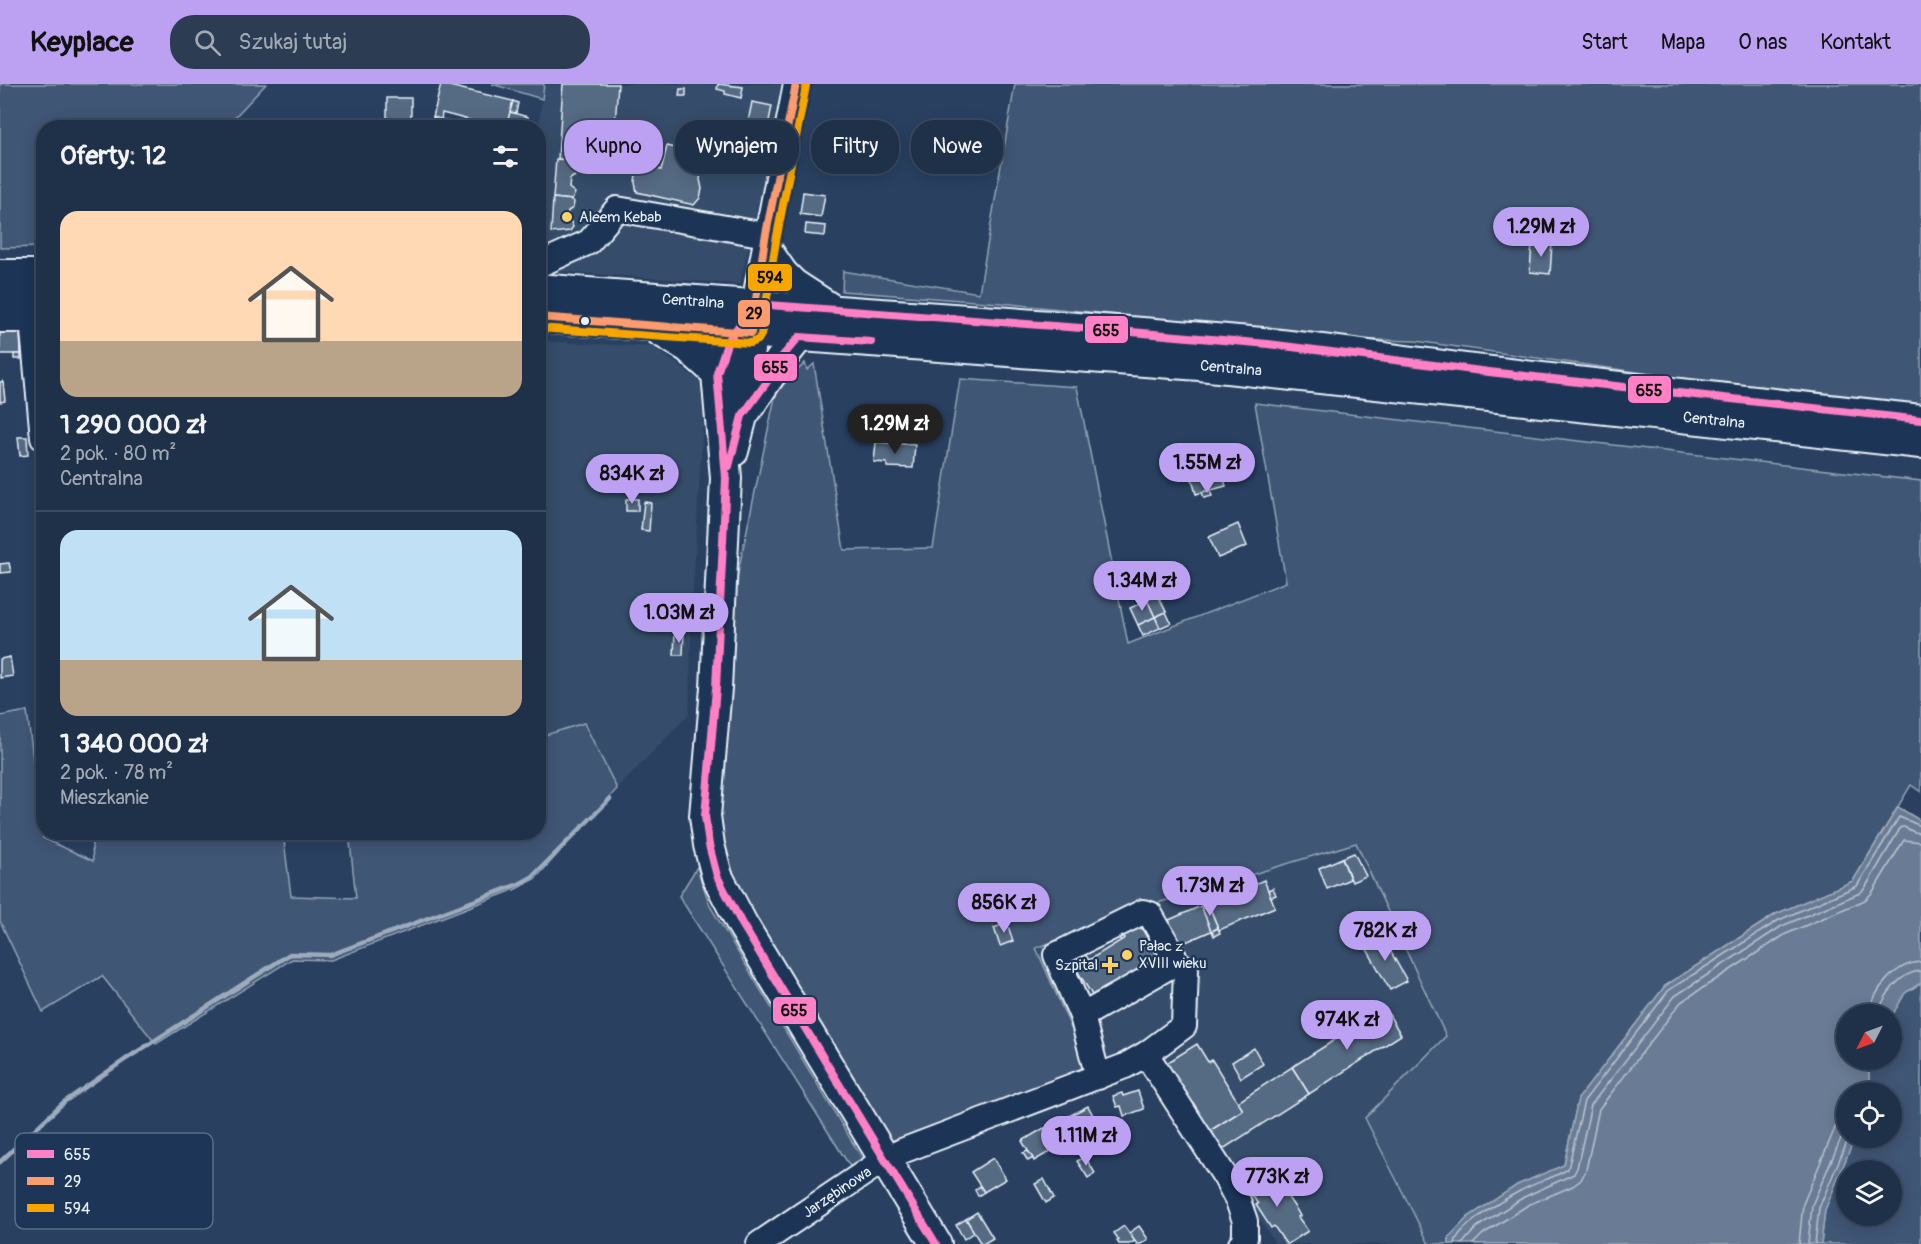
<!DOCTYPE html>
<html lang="pl">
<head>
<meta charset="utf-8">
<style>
	body { margin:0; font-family:Pangolin,sans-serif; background:#2c3c53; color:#f1f3f6; height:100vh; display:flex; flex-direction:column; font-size:22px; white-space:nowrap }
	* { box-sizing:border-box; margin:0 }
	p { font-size:20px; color:#a1a9b4 }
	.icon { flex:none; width:33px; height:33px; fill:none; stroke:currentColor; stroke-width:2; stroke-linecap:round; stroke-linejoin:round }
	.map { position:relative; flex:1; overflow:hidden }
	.side { position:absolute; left:36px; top:36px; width:510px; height:720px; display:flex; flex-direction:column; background:#1f3049; border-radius:24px; box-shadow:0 3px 15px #0003,0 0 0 2px #3c4b61 }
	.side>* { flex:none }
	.guide { position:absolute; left:564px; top:36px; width:570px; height:54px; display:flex; gap:12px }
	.needle { width:39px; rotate:228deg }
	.buttons { position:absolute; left:1836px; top:920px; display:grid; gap:12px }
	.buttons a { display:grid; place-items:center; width:66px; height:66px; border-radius:50%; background:#1f3049; box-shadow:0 3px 15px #0003,0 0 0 2px #3c4b61; font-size:30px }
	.price { position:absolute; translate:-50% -51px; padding:0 14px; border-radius:21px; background:#bca0f2; color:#111; font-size:20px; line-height:39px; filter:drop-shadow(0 2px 3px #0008) }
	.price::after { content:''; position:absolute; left:50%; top:36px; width:18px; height:14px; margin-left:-9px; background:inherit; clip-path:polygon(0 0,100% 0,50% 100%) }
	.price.active { background:#222; color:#fff }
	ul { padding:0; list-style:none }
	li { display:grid; align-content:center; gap:12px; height:318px; padding:0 24px }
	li+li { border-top:2px solid #3c4b61 }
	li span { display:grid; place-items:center; height:186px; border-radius:18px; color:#555 }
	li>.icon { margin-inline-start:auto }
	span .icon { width:108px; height:108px; fill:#fffc; stroke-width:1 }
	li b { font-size:26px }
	h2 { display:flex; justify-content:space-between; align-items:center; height:72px; padding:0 24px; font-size:26px }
	.tag { padding:0 21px; border-radius:24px; background:#1f3049; box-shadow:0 3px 15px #0003,0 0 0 2px #3c4b61; font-size:21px; line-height:54px }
	.tag.active { background:#bca0f2; color:#111 }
	header { display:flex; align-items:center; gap:36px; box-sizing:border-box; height:84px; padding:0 30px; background:#bca0f2; color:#111 }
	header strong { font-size:28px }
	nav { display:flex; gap:33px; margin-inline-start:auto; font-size:21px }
	.search { width:420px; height:54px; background:#2c3c53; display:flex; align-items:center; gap:15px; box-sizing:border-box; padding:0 21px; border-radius:24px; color:#a1a9b4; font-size:22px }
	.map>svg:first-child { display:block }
	.built { fill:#364d6b }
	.green { fill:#415774; stroke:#94a4b6; stroke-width:1.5; fill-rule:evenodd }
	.water { fill:#6b7c95; stroke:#9dabbd; stroke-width:1.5 }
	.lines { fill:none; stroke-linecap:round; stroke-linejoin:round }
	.shore { stroke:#b6c2d0; stroke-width:1.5 }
	.stream { stroke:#9dabbd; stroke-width:4.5 }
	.building { fill:#556a83; stroke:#e8f1f8; stroke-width:1.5 }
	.minor-casing { stroke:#e8f1f8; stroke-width:28 }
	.major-casing { stroke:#e8f1f8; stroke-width:34 }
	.minor { stroke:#1d3557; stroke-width:24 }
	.major { stroke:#1d3557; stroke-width:30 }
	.bus-1-casing { stroke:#1d3557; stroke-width:12 }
	.bus-2-casing { stroke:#1d3557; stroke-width:12 }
	.bus-3-casing { stroke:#1d3557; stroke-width:12 }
	.bus-1 { stroke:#ff80c5; stroke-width:8 }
	.bus-2 { stroke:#fc9b6d; stroke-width:8 }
	.bus-3 { stroke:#f7a600; stroke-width:8 }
	.poi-dot { fill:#ffd166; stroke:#1d3557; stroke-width:2 }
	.bus-dot { fill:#e8f1f8; stroke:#1d3557; stroke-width:2 }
	.labels { text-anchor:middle; stroke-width:4.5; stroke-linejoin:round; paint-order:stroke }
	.poi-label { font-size:15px; fill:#e8f1f8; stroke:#1d3557; text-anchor:start }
	.street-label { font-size:15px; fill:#e8f1f8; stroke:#1d3557 }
	.key { fill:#1d3557; stroke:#5a6d87; stroke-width:1.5 }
	.key-label { font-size:16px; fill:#e8f1f8 }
	.line-badge { stroke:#1d3557; stroke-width:2 }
	.pale-badge-label { font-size:16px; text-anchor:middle; font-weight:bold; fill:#111 }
</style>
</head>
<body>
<header>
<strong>Keyplace</strong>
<div class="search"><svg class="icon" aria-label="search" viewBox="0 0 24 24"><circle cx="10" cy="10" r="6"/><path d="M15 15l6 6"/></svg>Szukaj tutaj</div>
<nav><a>Start</a><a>Mapa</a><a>O nas</a><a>Kontakt</a></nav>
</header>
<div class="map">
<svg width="1921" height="1160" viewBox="0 0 1921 1160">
	<rect width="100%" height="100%" fill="#294061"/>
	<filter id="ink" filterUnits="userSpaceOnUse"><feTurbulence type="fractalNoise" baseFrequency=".0167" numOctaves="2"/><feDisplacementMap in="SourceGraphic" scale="12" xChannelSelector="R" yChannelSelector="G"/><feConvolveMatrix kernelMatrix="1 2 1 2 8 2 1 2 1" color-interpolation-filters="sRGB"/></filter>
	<g filter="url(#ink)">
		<g class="built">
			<path d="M544,0H785L740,200L539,186L538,47Z"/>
			<path d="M538,257L653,263L705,301L692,523L689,630L617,705L584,639L539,653Z"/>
			<path d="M1356,758L1446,952L1365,1034L1429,1160H1276L1150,967L1086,991L1084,973L1035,864L1154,820Z"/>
		</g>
		<g class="green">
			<path d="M0,0H266L234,34V43L44,44L43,163L0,164Z"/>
			<path d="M492,0H544L542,15Z"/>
			<path d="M1015,0H1921V323L1794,310L1415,257L1311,254L1271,246L1000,219L842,207L843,187L979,209Z"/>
			<path d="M805,279L807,286L814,280L844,466L933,464L960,295L1077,303L1128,560L1286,498L1255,319L1921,397V708L1911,701L1853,797L1776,830L1665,902L1578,1015L1564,1081L1517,1101L1449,1153V1160H1429L1365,1034L1446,952L1356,759L1154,820L1036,864L1084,973L1086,991L878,1080L725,798L716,731L737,493L776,308Z"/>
			<path d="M27,627L43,754L93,777L91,749H283L291,812L356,814L349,749L538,748L539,653L584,639L617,705L536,794L516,805L331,876L292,875L156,960L102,892L43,928L0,837V632Z"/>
			<path d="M697,783L710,822L862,1074L851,1084L679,812Z"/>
			<path d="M1921,899V1160H1821L1825,1126L1855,1053H1892V1008H1870L1868,975H1892V932L1905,909ZM1846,1086H1892V1131H1846Z"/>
		</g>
		<path class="water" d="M1898,723L1921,737V899L1905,909L1892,932V930H1846V975H1868L1870,1008H1846V1053H1855L1825,1126L1821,1160H1449V1153L1468,1133L1517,1101L1564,1081L1578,1015L1665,902L1776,830L1853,797Z"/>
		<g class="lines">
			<g class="shore">
				<path d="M1869,930C1873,906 1896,879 1921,878"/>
				<path d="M1878,930C1884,911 1900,888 1921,887"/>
				<path d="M1455,1160C1456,1143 1505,1115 1520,1107C1536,1098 1554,1094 1568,1085L1584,1017L1669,906L1779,836L1857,802L1899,733L1921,742"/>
				<path d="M1462,1160L1477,1143L1524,1113L1574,1090L1577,1084L1591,1021L1675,912L1782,842L1860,809L1865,804L1901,743H1904L1914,748L1921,749"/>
				<path d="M1473,1160L1483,1150L1528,1121L1573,1102L1581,1096L1586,1086L1599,1025L1681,918L1786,850L1865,816L1872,809L1904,756L1921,758"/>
				<path d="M1799,1160L1803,1120L1835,1044L1840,1037L1846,1033"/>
				<path d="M1808,1160L1812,1121L1846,1043"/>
				<path d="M1815,1160L1819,1124L1849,1053"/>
			</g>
			<path class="stream" d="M0,1078L64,1018L126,975L290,870L330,871L519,800L532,793L610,715"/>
		</g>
		<g class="building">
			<path d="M441,0L513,17L506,44H500L442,29L441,36L433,33Z"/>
			<path d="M563,0H618L612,80L589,79L588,82L583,84L581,82L582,77L558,75Z"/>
			<path d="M718,0L743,3L741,14L725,10V7L717,5Z"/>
			<path d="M680,5H686V12H679Z"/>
			<rect x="387" y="14" width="24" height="30"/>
			<path d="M513,17L518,19L516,29L510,28Z"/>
			<path d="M752,18L772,22L768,42L748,38Z"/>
			<path d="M510,28L528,33L526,44H506Z"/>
			<path d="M433,33L448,37L449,44H434Z"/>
			<path d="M667,62L705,71L700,95L702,105L700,114L694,121L637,108L635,99L636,89L642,82L661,86Z"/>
			<path d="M556,75L571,76V83L576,86L575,92L570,95L569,104L575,109L572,116L553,114Z"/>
			<path d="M803,108L825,111L821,133L800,130Z"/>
			<path d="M553,114L572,116L574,118L573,124L568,127L567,136L571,138L573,143L570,147L551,149Z"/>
			<path d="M806,140L826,142L825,152L805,150Z"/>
			<path d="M1532,158L1552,159L1550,190L1530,188Z"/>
			<path d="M20,246L21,270H0V247Z"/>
			<rect x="14" y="270" width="7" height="5"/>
			<path d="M3,297L5,317L0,318V298Z"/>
			<path d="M18,353H27L28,371L20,372Z"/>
			<path d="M876,358L915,361L913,384L887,383V379L874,378Z"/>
			<path d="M1219,379L1226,402L1196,410L1190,387Z"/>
			<path d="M44,388V394L37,395V389Z"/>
			<path d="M1210,406L1212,412L1204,414L1202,408Z"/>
			<rect x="626" y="415" width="12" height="12"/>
			<path d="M644,418L651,419L649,447L641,446Z"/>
			<path d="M1238,440L1247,462L1218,474L1209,453Z"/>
			<path d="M9,479L11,488L0,489V480Z"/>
			<path d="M1158,511L1166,528L1155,533L1147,516Z"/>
			<path d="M1147,516L1155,533L1138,541L1130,524Z"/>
			<path d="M538,525H542L544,568H538Z"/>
			<path d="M671,528L685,529V540L670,539Z"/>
			<path d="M1166,528L1171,539L1160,544L1155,533Z"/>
			<path d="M1155,533L1160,544L1143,552L1138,541Z"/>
			<path d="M673,539L685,540L684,548H673Z"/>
			<path d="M675,548H684L683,571H674Z"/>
			<path d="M10,573L13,592L0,594V575Z"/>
			<path d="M1354,769L1366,792L1352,798L1342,774Z"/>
			<path d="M1342,774L1350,795L1327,805L1319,784Z"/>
			<path d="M1264,796L1275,823L1219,846L1208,820Z"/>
			<path d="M1273,804L1276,811L1271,813L1268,806Z"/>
			<path d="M1208,820L1218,844L1211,847L1201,822Z"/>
			<path d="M1201,822L1211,847L1179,861L1169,836Z"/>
			<path d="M1137,836L1162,879L1114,907L1110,901L1092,911L1070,875L1083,867L1089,876L1125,854L1120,846Z"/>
			<path d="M1007,839L1013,857L1000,862L994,844Z"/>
			<path d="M1218,844L1220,849L1214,852L1212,847Z"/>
			<path d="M1381,850L1407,897L1390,906L1364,860Z"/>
			<path d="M1385,924L1401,951L1309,1010L1292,983Z"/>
			<path d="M1197,960L1208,978L1212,976L1243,1026L1208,1048L1165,980Z"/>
			<path d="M1254,964L1263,980L1241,994L1232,978Z"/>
			<path d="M1292,983L1309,1010L1220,1067L1208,1048L1243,1026L1238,1018Z"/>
			<path d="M1138,1007L1144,1025L1124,1032L1121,1022L1117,1023L1113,1012L1122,1009L1123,1012Z"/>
			<path d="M1088,1022L1099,1042L1076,1054L1065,1034Z"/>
			<path d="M1069,1041L1072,1047L1068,1050L1065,1043Z"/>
			<path d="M1044,1044L1056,1064L1034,1077L1022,1057Z"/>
			<path d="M1028,1067L1033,1074L1028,1077L1023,1069Z"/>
			<path d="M1085,1073L1095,1089L1088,1094L1077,1077Z"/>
			<path d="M993,1074L1006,1095L984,1108L971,1088Z"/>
			<path d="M1266,1087L1275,1100L1277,1099L1282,1105L1296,1125L1300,1132L1298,1133L1308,1147L1288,1160H1286L1274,1142L1271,1144L1256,1121L1258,1120L1245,1101Z"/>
			<path d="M1044,1095L1054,1114L1046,1119L1035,1100Z"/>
			<path d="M980,1102L984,1108L978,1112L975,1106Z"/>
			<path d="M977,1128L993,1154L983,1160H981L966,1135Z"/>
			<path d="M966,1135L974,1148L964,1155L956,1141Z"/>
			<path d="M1124,1142L1135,1157L1129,1160H1119L1117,1157L1119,1156L1114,1149Z"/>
			<path d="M1139,1142L1148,1155L1141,1160H1137L1129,1149Z"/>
		</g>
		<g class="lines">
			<defs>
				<g id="minor">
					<path d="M765,159L785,188L795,198L838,226"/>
					<path d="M538,181L589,158L617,125L766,151"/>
					<path d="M754,220L796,0"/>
					<path d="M0,236H44"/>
					<path d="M32,236L43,354"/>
					<path d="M1082,932L1177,878L1150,830L1143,828L1056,871L1082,932L1098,993"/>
					<path d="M1146,970L1226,1094L1238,1117L1245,1137V1154L1241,1160"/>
					<path d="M759,1160L885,1075L902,1067L1125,982L1146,970L1184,942L1186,885L1177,878"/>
				</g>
				<g id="major">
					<path d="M0,191H44"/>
					<path d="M538,205C780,225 1021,237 1262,259C1339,267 1415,279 1491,288C1634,305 1778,321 1921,336"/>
					<path d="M0,215H44"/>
					<path d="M538,233L1200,281L1921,359"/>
					<path d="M745,233L728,257L717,289L726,394L716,604L705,732L709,761L717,792L742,840L936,1160"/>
					<path d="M659,246L688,263L717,289"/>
					<path d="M744,329C762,304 778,276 799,253"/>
					<path d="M733,367L742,332L753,228"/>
				</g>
			</defs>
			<use href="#minor" class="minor-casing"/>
			<use href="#major" class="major-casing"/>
			<use href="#minor" class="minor"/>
			<use href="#major" class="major"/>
			<defs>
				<g id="bus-1">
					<path d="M729,382L742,332L769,295L780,275L799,253L871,258"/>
					<path d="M936,1160L742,840L717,792L709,761L705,732L716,604L726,394L717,289L728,257L754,220L1109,246L1268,260L1489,288L1921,336"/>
				</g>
				<path id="bus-2" d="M538,233L751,249L765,155L796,0"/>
				<path id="bus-3" d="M538,244L750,259L758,256L761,251L776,157L806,2"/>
			</defs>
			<use href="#bus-1" class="bus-1-casing"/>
			<use href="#bus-2" class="bus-2-casing"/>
			<use href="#bus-3" class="bus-3-casing"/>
			<use href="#bus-1" class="bus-1"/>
			<use href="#bus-2" class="bus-2"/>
			<use href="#bus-3" class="bus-3"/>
		</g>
	</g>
	<g class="poi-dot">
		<circle cx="567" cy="133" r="6"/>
		<circle cx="1127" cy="871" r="6"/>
		<path d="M1107 872h6v6h6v6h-6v6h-6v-6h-6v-6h6z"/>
	</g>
	<circle class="bus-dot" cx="585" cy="237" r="5"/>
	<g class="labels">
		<g class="poi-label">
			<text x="579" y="138">Aleem Kebab</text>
			<text x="1139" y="867">Pałac z<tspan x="1139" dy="17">XVIII wieku</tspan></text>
			<text x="1098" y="886" text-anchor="end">Szpital</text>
		</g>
		<g class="street-label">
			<text transform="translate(693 217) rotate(4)" y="5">Centralna</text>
			<text transform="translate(1231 284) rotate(5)" y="5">Centralna</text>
			<text transform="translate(1714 336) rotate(6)" y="5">Centralna</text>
			<text transform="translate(837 1108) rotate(-34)" y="5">Jarzębinowa</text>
		</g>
	</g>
	<rect x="15" y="1049" width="198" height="96" rx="9" class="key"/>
	<rect x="27" y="1066" width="27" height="8" fill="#ff80c5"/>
	<rect x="27" y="1093" width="27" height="8" fill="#fc9b6d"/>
	<rect x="27" y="1120" width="27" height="8" fill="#f7a600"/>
	<g class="key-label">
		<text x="64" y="1076">655</text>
		<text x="64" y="1103">29</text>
		<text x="64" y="1130">594</text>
	</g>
	<g class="line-badge">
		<rect x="747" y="179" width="46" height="29" rx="6" fill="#f7a600"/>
		<rect x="737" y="215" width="34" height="29" rx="6" fill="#fc9b6d"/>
		<rect x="1084" y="231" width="45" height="29" rx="6" fill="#ff80c5"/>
		<rect x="753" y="269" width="45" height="29" rx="6" fill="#ff80c5"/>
		<rect x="1627" y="291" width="45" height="29" rx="6" fill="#ff80c5"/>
		<rect x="772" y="912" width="45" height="29" rx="6" fill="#ff80c5"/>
	</g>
	<g class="pale-badge-label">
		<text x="770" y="199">594</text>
		<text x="754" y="235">29</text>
		<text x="1106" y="252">655</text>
		<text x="775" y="289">655</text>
		<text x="1649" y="312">655</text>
		<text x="794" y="932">655</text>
	</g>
</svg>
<div class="buttons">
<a><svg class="needle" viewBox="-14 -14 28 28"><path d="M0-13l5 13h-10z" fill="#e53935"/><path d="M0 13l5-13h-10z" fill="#a1a9b4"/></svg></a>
<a><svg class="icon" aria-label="locate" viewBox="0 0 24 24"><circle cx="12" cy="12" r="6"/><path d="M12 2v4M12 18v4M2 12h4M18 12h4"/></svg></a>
<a><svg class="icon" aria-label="layers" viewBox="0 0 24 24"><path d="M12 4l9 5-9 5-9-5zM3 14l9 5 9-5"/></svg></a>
</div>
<b class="price" style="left:1541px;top:174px">1.29M zł</b>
<b class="price active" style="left:895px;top:371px">1.29M zł</b>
<b class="price" style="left:1207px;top:410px">1.55M zł</b>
<b class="price" style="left:632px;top:421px">834K zł</b>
<b class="price" style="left:1142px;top:528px">1.34M zł</b>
<b class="price" style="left:679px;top:560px">1.03M zł</b>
<b class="price" style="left:1210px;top:833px">1.73M zł</b>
<b class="price" style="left:1004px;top:850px">856K zł</b>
<b class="price" style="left:1385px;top:878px">782K zł</b>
<b class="price" style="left:1347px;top:967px">974K zł</b>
<b class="price" style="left:1086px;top:1083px">1.11M zł</b>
<b class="price" style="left:1277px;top:1124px">773K zł</b>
<div class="guide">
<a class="tag active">Kupno</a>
<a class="tag">Wynajem</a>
<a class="tag">Filtry</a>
<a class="tag">Nowe</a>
</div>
<section class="side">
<h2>Oferty: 12<svg class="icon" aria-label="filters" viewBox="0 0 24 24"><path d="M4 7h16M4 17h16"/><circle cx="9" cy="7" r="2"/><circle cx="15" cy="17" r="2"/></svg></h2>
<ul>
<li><span style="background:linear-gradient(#ffd9b3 70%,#b9a48a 0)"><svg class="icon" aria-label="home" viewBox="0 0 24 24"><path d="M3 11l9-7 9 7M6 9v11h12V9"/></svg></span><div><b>1 290 000 zł</b><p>2 pok. · 80 m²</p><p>Centralna</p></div></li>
<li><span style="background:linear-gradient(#bfe0f5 70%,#b9a48a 0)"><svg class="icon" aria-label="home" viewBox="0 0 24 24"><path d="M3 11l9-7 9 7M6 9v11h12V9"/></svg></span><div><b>1 340 000 zł</b><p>2 pok. · 78 m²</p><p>Mieszkanie</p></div></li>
</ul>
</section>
</div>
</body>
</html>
